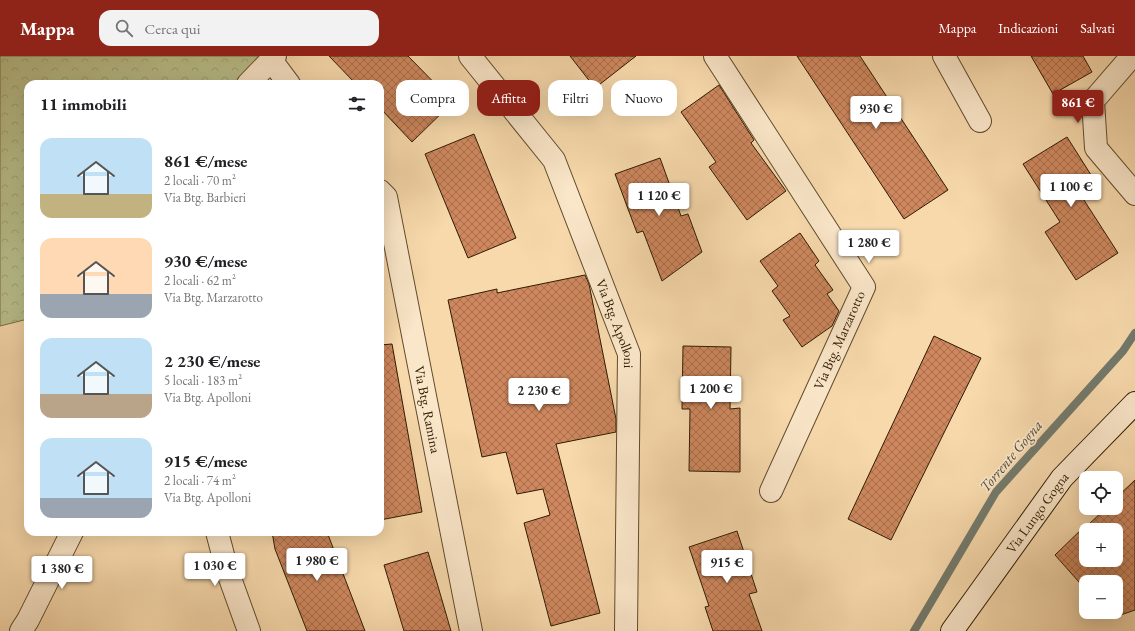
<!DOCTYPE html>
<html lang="it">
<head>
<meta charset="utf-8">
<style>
	body { margin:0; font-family:"EB Garamond",serif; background:#f2f2f2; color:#202124; height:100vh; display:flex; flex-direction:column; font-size:15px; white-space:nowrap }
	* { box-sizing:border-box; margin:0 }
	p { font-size:13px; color:#757577 }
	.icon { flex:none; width:22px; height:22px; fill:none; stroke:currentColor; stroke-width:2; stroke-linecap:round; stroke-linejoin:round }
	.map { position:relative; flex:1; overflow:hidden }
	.details { position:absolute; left:24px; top:24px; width:360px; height:456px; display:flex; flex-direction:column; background:#fff; border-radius:12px; box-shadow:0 4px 16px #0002 }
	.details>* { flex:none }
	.hud { position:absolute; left:396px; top:24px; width:380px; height:36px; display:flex; gap:8px }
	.fabs { position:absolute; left:1079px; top:415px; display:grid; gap:8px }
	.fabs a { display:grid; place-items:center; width:44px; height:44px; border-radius:8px; background:#fff; box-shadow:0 4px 16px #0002; font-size:20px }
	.price { position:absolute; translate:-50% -34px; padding:0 9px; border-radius:4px; background:#fff; color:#222; font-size:13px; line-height:26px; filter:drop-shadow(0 1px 2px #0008) }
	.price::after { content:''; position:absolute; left:50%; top:24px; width:12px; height:9px; margin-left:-6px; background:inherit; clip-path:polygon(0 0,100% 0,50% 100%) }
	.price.current { background:#8f2418; color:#fff }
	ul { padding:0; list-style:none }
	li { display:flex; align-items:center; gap:12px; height:100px; padding:0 16px }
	li span { display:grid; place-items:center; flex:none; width:112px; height:80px; border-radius:12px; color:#555 }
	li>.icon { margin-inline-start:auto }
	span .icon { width:48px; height:48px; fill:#fffc; stroke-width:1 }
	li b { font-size:17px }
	h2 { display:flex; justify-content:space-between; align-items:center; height:48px; padding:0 16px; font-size:17px }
	.chip { padding:0 14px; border-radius:12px; background:#fff; box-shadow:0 4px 16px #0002; font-size:14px; line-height:36px }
	.chip.current { background:#8f2418; color:#fff }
	header { display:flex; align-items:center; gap:24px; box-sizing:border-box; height:56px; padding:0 20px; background:#8f2418; color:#fff }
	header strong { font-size:19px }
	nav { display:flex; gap:22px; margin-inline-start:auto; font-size:14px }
	.search { width:280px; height:36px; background:#f2f2f2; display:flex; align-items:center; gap:10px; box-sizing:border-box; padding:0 14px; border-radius:12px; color:#757577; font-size:15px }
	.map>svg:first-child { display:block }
	.forest { fill:url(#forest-crowns); stroke:#746e47 }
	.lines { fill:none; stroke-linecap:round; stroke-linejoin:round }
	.stream { stroke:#737a6c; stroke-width:8 }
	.building { fill:url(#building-cross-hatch); stroke:#2f1c02; fill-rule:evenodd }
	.street-casing { stroke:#614b2c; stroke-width:24 }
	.secondary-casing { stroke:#2f1c02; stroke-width:24 }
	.street { stroke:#fae6c9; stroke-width:22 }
	.secondary { stroke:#fae6c9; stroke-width:22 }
	.labels { text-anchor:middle; stroke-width:3.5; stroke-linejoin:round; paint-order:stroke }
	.street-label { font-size:14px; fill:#2f1c02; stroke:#fae6c9 }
	.water-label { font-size:15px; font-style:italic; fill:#514b37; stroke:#fae6c9 }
</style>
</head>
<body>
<header>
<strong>Mappa</strong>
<div class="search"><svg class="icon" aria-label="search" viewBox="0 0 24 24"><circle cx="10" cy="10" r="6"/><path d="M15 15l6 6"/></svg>Cerca qui</div>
<nav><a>Mappa</a><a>Indicazioni</a><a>Salvati</a></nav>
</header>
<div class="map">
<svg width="1135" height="575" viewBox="0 0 1135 575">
	<defs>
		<pattern id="forest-crowns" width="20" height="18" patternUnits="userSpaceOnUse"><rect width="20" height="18" fill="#b9c08c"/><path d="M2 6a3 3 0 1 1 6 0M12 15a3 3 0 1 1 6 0" fill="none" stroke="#9fa477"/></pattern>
		<pattern id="building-cross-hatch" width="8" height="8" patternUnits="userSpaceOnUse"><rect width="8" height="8" fill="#ce875e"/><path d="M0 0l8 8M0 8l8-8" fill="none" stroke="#a86e4b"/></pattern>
	</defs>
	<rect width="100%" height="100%" fill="#f7d9ac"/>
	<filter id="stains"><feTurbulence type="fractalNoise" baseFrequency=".005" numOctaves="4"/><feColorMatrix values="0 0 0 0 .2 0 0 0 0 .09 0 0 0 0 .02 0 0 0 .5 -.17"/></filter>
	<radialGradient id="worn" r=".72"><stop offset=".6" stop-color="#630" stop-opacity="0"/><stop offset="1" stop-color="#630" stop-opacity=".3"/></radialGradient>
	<path class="forest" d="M0,0H277L250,28H28V263L0,270Z"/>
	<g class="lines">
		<path class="stream" d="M914,575L996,436L1123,295L1135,277"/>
	</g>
	<g class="building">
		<path d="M329,0H408L453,46L412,86L380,52V28H356Z"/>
		<path d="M570,0H636L595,32Z"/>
		<path d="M797,0H860L948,134L904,163Z"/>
		<path d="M1031,0H1083L1092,16L1053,38Z"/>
		<path d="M719,29L754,84L751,87L786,135L747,164L709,111L716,106L681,56Z"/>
		<path d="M474,78L516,182L468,202L425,98Z"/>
		<path d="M1067,81L1098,130L1082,141L1118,197L1076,224L1045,176L1060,166L1023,108Z"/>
		<path d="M660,102L681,160L688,158L702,196L662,225L643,175L637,177L615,118Z"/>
		<path d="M800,177L819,205L815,209L833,234L827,238L839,255L832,270L802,291L783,264L790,260L772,235L778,230L760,205Z"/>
		<path d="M585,219L589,228L616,363V376L556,388L600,557L551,570L524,467L550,459L543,433L517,438L506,396L482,401L448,244L497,233V237Z"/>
		<path d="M934,280L981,302L891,484L848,463Z"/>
		<path d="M392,288L422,456L380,464V289Z"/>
		<path d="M683,290L731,291L730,353L740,352V416L689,415L690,353H682Z"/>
		<path d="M1135,424V554L1112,562L1107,556H1116V526H1086V534L1055,499L1086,469V471L1106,452H1116V442ZM1086,474H1116V504H1086Z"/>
		<path d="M737,475L757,536L749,538L762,575H713L705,551L709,550L689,491Z"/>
		<path d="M272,476H327L365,575H307L275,493Z"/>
		<path d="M428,496L451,575H404L384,509Z"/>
	</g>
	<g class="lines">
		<defs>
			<g id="street">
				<path id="s1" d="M470,0L554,104L629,298L626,575"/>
				<path d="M715,0L864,231L771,435"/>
				<path d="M944,0L980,65"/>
				<path d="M1132,0L1093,45L1096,92L1135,138"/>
				<path d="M271,4L289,28"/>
				<path d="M248,28L275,0"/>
				<path id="s2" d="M380,135L386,141L471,575"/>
				<path d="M217,476L227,514L249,575"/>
				<path d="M21,575L28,564L72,476"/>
			</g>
			<g id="secondary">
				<path id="s3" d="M952,575L1062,422L1135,347"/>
			</g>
		</defs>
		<use href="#street" class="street-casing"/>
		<use href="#secondary" class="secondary-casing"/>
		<use href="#street" class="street"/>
		<use href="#secondary" class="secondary"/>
	</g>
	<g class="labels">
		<g class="street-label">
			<text dy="5" stroke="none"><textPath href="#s1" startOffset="309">Via Btg. Apolloni</textPath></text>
			<text transform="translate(839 284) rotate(-66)" y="5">Via Btg. Marzarotto</text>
			<text dy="5" stroke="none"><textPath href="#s2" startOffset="225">Via Btg. Ramina</textPath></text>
			<text dy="5" stroke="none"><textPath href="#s3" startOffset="146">Via Lungo Gogna</textPath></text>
		</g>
		<g class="water-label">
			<text transform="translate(1011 400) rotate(-50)" y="5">Torrente Gogna</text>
		</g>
	</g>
	<rect width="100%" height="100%" filter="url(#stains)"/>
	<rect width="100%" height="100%" fill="url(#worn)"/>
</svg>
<div class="fabs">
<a><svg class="icon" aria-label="locate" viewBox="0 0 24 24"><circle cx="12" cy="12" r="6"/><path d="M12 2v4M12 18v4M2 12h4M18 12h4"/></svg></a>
<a>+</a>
<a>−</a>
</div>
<b class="price current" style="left:1078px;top:68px">861 €</b>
<b class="price" style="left:876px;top:74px">930 €</b>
<b class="price" style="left:1071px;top:152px">1 100 €</b>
<b class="price" style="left:659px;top:161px">1 120 €</b>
<b class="price" style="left:869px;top:208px">1 280 €</b>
<b class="price" style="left:711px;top:354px">1 200 €</b>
<b class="price" style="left:539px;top:356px">2 230 €</b>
<b class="price" style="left:317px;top:526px">1 980 €</b>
<b class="price" style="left:727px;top:528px">915 €</b>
<b class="price" style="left:215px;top:531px">1 030 €</b>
<b class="price" style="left:62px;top:534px">1 380 €</b>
<div class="hud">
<a class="chip">Compra</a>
<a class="chip current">Affitta</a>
<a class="chip">Filtri</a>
<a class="chip">Nuovo</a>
</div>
<section class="details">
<h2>11 immobili<svg class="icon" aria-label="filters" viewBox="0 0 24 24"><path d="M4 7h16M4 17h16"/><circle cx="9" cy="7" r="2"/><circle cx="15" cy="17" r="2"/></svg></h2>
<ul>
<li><span style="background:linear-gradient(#bfe0f5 70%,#c2b280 0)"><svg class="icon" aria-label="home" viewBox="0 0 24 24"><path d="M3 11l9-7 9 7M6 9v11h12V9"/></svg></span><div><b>861 €/mese</b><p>2 locali · 70 m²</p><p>Via Btg. Barbieri</p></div></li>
<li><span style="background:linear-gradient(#ffd9b3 70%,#9aa5b1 0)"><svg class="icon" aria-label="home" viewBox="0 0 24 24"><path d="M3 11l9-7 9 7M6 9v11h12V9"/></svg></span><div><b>930 €/mese</b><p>2 locali · 62 m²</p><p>Via Btg. Marzarotto</p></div></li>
<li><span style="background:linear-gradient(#bfe0f5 70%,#b9a48a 0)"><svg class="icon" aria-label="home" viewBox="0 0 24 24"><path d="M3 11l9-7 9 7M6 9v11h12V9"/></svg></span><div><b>2 230 €/mese</b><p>5 locali · 183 m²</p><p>Via Btg. Apolloni</p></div></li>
<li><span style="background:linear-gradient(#bfe0f5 75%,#9aa5b1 0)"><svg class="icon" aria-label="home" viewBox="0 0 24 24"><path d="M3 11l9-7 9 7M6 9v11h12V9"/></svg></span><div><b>915 €/mese</b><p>2 locali · 74 m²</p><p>Via Btg. Apolloni</p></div></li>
</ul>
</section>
</div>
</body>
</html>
